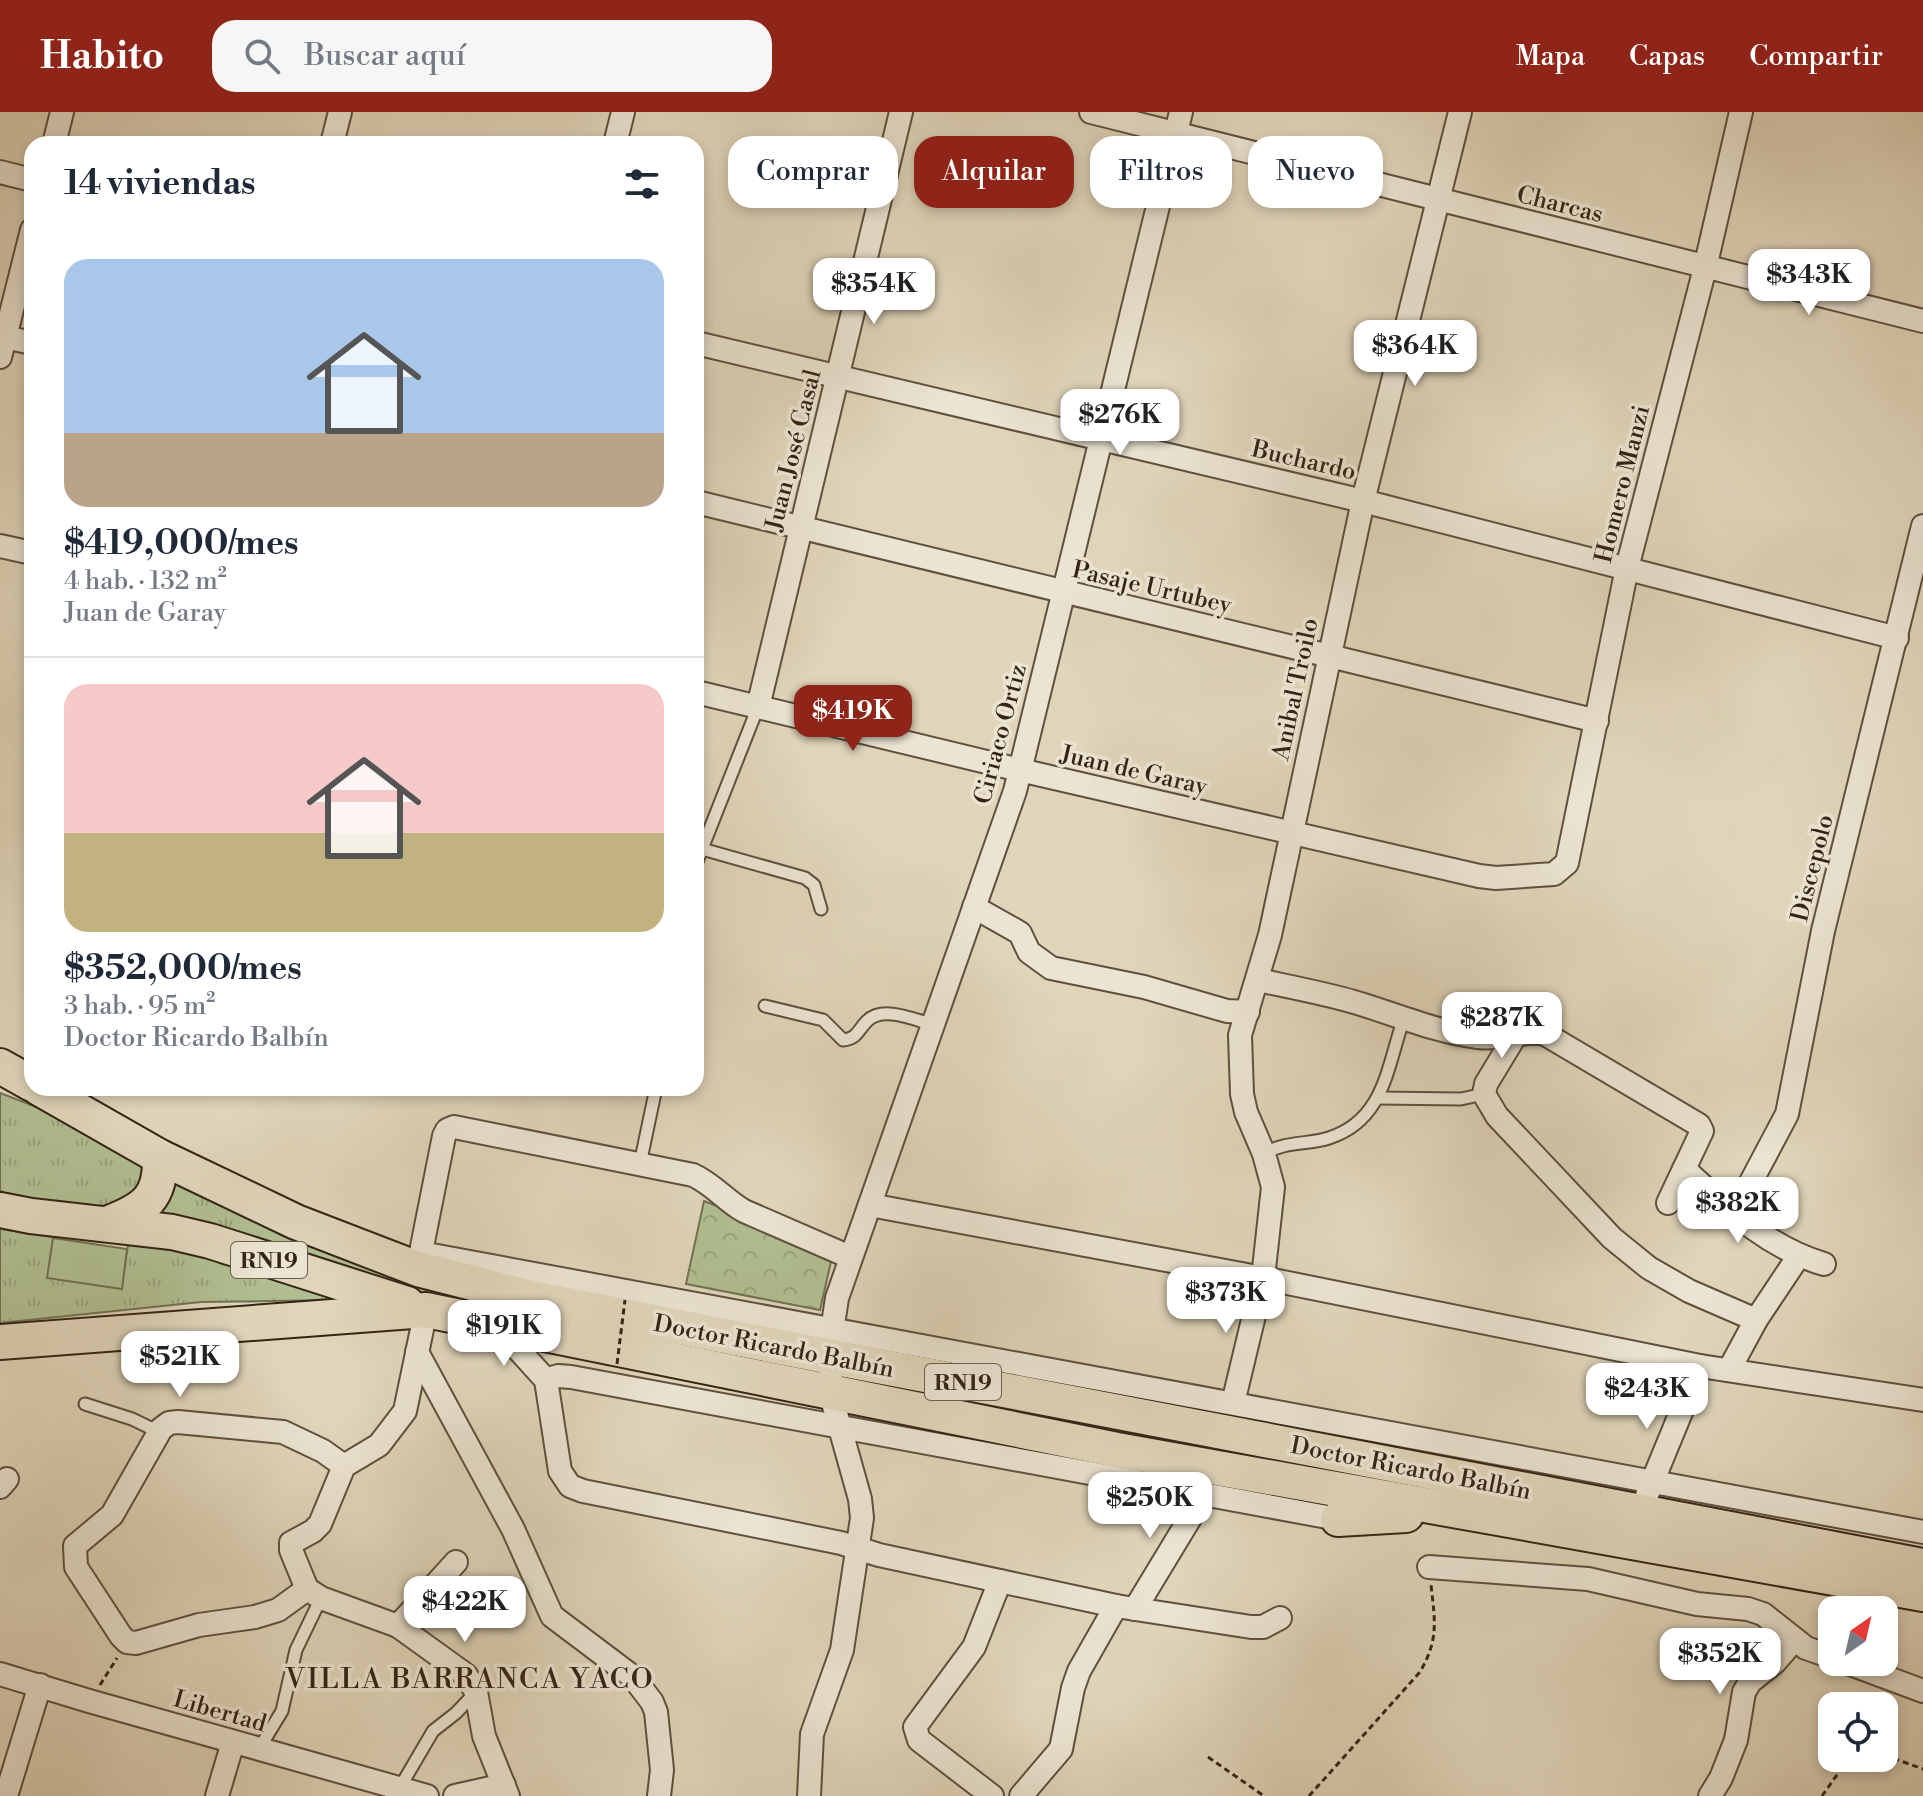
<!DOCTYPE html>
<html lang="es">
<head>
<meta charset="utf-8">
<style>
	body { margin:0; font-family:"Libre Bodoni",serif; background:#f6f6f7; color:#1f2937; height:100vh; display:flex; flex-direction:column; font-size:30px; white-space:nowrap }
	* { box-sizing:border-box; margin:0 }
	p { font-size:26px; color:#747a83 }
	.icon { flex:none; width:44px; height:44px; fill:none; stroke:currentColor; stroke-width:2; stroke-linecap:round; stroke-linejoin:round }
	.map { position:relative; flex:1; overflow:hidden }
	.details { position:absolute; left:24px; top:24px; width:680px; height:960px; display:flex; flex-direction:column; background:#fff; border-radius:24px; box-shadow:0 4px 12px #0003 }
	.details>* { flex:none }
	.hud { position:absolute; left:728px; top:24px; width:760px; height:72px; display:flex; gap:16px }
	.needle { width:52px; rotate:34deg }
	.fabs { position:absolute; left:1818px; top:1484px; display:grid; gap:16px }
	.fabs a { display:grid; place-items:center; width:80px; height:80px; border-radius:16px; background:#fff; box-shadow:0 4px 12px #0003; font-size:40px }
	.price { position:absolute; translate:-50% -68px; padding:0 18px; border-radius:16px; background:#fff; color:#222; font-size:26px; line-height:52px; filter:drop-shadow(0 2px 4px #0008) }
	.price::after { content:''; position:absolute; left:50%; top:48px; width:24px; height:18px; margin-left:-12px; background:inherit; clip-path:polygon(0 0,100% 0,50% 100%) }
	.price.active { background:#8f2418; color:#fff }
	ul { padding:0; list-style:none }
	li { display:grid; align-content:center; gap:16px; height:424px; padding:0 40px }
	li+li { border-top:2px solid #e0e1e3 }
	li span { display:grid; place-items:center; height:248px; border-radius:24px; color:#555 }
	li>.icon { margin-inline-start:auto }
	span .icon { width:144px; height:144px; fill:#fffc; stroke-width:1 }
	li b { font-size:34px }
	h2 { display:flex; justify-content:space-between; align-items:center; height:96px; padding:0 40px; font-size:34px }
	.tag { padding:0 28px; border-radius:24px; background:#fff; box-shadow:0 4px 12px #0003; font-size:28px; line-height:72px }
	.tag.active { background:#8f2418; color:#fff }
	header { display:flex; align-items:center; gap:48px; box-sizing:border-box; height:112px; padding:0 40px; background:#8f2418; color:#fff }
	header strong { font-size:38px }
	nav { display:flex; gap:44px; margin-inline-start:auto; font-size:28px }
	.search { width:560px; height:72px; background:#f6f6f7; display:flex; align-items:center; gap:20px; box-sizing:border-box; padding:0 28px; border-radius:24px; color:#747a83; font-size:30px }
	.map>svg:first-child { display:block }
	.grass { fill:url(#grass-tufts); stroke:#727153; stroke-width:2 }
	.park { fill:url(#park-crowns); stroke:#727153; stroke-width:2 }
	.garden { fill:#b0be91; stroke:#727153; stroke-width:2 }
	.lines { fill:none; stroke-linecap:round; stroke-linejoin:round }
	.service-casing { stroke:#5f503e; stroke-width:15 }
	.minor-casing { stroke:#5f503e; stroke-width:26 }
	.primary-casing { stroke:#342415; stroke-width:38 }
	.path { stroke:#342415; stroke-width:3; stroke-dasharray:6 4; stroke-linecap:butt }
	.service { stroke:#ebe4d2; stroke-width:11 }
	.minor { stroke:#ebe4d2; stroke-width:22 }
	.primary { stroke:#e0d5ba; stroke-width:34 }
	.path-bridge { stroke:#342415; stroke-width:3; stroke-dasharray:6 4; stroke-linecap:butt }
	.labels { text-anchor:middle; stroke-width:7; stroke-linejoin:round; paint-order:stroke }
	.shield { fill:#ebe4d2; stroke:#6b5e4e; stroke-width:2 }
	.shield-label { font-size:22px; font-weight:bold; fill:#342415 }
	.street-label { font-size:24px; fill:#342415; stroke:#ebe4d2 }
	.quarter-label { font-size:28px; letter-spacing:2px; fill:#342415; stroke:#ebe4d2 }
</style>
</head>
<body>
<header>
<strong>Habito</strong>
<div class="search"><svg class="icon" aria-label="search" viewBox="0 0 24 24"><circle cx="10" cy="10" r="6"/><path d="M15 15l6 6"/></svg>Buscar aquí</div>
<nav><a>Mapa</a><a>Capas</a><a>Compartir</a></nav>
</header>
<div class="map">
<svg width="1923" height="1684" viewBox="0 0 1923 1684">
	<defs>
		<pattern id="grass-tufts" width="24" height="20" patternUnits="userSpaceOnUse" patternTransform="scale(2)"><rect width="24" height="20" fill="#b0be91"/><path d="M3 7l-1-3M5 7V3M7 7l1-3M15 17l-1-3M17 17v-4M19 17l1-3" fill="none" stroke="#98a37c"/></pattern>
		<pattern id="park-crowns" width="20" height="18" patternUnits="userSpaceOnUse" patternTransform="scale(2)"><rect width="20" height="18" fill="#b0be91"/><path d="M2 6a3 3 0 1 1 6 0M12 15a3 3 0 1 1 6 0" fill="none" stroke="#98a37c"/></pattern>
	</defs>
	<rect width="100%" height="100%" fill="#e0d5ba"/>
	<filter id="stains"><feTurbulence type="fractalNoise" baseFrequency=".0025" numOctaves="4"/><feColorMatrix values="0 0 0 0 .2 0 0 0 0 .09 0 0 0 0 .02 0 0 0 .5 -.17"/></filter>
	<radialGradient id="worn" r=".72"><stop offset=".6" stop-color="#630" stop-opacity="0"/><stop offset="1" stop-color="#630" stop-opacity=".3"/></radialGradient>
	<g class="grass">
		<path d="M0,981L39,996L153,1058L128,1102L18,1090L0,1078Z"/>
		<path d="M167,1067L571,1212L473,1205L143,1106Z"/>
		<path d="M0,1117L53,1125L121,1177L128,1133L190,1140L385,1198L334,1188L201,1190L0,1211Z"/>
	</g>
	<path class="park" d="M704,1089L833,1141L820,1198L686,1172Z"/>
	<path class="garden" d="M53,1126L127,1137L122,1177L47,1166Z"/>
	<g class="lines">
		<defs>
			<g id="service">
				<path d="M702,737L805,766L814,773L821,797"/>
				<path d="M696,752L758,595"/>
				<path d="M765,894L823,908L843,928C857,927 858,918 867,909C883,893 915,908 934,913"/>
				<path d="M1378,986L1461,987L1484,982"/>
				<path d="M1264,1042C1284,1029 1307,1033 1329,1026C1385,1008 1387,954 1404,906"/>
				<path d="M640,1052L656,976"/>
				<path d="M85,1292L132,1307L159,1320"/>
				<path d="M259,1637L282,1599L296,1538L321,1486"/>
				<path d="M399,1677L433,1619L456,1601L476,1580"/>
			</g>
			<g id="minor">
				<path d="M1091,0L1923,209"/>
				<path d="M54,32L62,0"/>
				<path d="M332,32L340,0"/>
				<path d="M615,32L623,0"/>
				<path d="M0,60L32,68"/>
				<path d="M5,225L32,231"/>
				<path d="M696,231L1363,389L1897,526"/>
				<path d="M0,245L32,118"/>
				<path d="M696,390L1597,609"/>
				<path d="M0,434L32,441"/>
				<path d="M696,580L1020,658L1479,764L1496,766L1554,762L1567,751L1627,456L1705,156L1741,0"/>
				<path d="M758,595L901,0"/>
				<path d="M974,795L1020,821L1029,840L1051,856L1144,875L1227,899L1248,900"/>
				<path d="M1258,868C1290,875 1323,881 1354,890C1395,902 1436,920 1478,925C1501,928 1524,917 1545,922L1699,1013L1702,1019L1668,1091"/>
				<path d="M1515,924L1486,972L1484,982L1497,1004L1612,1126L1649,1156L1689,1179L1756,1208"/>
				<path d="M1684,1057C1726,1095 1768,1136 1824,1152"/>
				<path d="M870,1093L1263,1166L1700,1254L1923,1288"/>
				<path d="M1734,1102L1787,1002L1823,819L1923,414"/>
				<path d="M421,1141L1923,1420"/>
				<path d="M418,1155L444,1024L447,1018L454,1015L693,1063C713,1072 726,1089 744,1099L850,1145"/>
				<path d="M495,1212L546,1268L560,1359L570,1374L583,1379L841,1431L879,1443L1116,1494L1251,1515H1263L1280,1506"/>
				<path d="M417,1240L513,1417L552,1504L633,1565L652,1590L656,1600L662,1658L659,1684"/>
				<path d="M1729,1258L1756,1208L1798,1145"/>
				<path d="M546,1268L558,1264L571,1265L1338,1407"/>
				<path d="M1233,1291L1263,1166L1273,1075L1264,1042L1246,1000L1242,982L1240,923L1270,823L1363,389L1460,0"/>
				<path d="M344,1354L323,1339L283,1320L178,1310L169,1311L161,1317L112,1403L75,1434L76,1455L121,1524L127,1530L136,1531L199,1513L255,1505L278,1498L307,1477L291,1438V1431L313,1419L320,1412L344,1354L379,1333L405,1299L426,1198"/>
				<path d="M0,1375L7,1367"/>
				<path d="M1647,1383L1700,1254"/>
				<path d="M1429,1455L1588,1467L1697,1492L1748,1497L1763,1502L1806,1536L1832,1545"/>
				<path d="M307,1477L321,1486L398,1514L466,1563L476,1580L484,1624L508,1684"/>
				<path d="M1135,1497L1204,1383"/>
				<path d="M398,1514L456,1450"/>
				<path d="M1845,1550L1923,1579"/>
				<path d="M0,1562L89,1589L427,1684"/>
				<path d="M6,1684L40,1573"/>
				<path d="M217,1684L233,1630"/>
				<path d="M455,1684L504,1673"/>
				<path d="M809,1684L812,1622L842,1538L862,1406L860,1387L830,1280L832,1219L837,1186L1015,679L1181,0"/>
				<path d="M992,1684L919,1628L915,1615L974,1535L1000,1469"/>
				<path d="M1021,1684L1061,1637L1073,1576L1079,1559L1116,1494"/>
				<path d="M1710,1684L1721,1666L1736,1628L1744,1580L1750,1570L1775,1550L1794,1528"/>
			</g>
			<g id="primary">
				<path d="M0,954L32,972"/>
				<path d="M39,976L160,1045L296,1110L418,1157L527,1185L831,1245L1923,1454"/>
				<path d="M0,1098L31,1104L172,1120L210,1129L407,1192"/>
				<path d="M109,1111C145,1097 161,1086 160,1045"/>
				<path d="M0,1230L426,1198L1117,1338L1923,1482"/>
				<path d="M1338,1407L1406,1403"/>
			</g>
		</defs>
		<use href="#service" class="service-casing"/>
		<use href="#minor" class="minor-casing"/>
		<use href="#primary" class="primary-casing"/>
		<g class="path">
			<path d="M100,1573L117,1546"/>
			<path d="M1884,1643L1923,1657"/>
			<path d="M1208,1645L1264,1684"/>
			<path d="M1309,1684L1420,1560C1439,1527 1435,1509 1431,1473"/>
			<path d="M1822,1684L1849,1646"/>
		</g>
		<use href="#service" class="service"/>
		<use href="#minor" class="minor"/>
		<use href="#primary" class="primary"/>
		<path class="path-bridge" d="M617,1252L625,1188"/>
	</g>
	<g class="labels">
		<g class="shield">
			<rect x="231" y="1130" width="76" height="36" rx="6"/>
			<rect x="925" y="1252" width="76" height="36" rx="6"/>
		</g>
		<g class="shield-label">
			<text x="269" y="1156">RN19</text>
			<text x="963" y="1278">RN19</text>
		</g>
		<g class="street-label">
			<text transform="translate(1560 92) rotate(14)" y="8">Charcas</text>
			<text transform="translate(793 338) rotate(-76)" y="8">Juan José Casal</text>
			<text transform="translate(1304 348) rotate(13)" y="8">Buchardo</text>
			<text transform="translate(1622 372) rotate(-76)" y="8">Homero Manzi</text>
			<text transform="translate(1152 475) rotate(13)" y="8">Pasaje Urtubey</text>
			<text transform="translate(1295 577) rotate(-78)" y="8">Anibal Troilo</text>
			<text transform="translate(1000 622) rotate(-75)" y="8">Ciriaco Ortiz</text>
			<text transform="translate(1134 658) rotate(13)" y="8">Juan de Garay</text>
			<text transform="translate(1812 756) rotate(-76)" y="8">Discepolo</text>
			<text transform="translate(774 1234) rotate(11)" y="8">Doctor Ricardo Balbín</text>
			<text transform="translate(1411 1356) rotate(11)" y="8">Doctor Ricardo Balbín</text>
			<text transform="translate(220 1599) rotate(16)" y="8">Libertad</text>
		</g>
		<g class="quarter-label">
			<text x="470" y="1576">VILLA BARRANCA YACO</text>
		</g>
	</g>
	<rect width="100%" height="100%" filter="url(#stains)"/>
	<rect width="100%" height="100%" fill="url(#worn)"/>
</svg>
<div class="fabs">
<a><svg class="needle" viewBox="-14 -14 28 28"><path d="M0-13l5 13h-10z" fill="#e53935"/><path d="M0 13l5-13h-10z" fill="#747a83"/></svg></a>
<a><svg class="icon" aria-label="locate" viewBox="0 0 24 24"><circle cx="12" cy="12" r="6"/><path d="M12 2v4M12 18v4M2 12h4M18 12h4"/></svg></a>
</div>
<b class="price" style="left:1809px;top:205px">$343K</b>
<b class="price" style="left:874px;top:214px">$354K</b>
<b class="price" style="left:1415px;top:276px">$364K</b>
<b class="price" style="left:1120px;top:345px">$276K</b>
<b class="price active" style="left:853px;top:641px">$419K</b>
<b class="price" style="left:1502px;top:948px">$287K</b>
<b class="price" style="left:1738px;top:1133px">$382K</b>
<b class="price" style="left:1226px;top:1223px">$373K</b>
<b class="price" style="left:504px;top:1256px">$191K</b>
<b class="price" style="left:180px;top:1287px">$521K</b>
<b class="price" style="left:1647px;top:1319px">$243K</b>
<b class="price" style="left:1150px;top:1428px">$250K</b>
<b class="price" style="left:465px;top:1532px">$422K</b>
<b class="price" style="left:1720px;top:1584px">$352K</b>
<div class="hud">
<a class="tag">Comprar</a>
<a class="tag active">Alquilar</a>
<a class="tag">Filtros</a>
<a class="tag">Nuevo</a>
</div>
<section class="details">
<h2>14 viviendas<svg class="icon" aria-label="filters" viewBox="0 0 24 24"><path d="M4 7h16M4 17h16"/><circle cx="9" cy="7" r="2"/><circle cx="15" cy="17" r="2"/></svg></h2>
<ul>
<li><span style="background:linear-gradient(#a9c7e8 70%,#b9a48a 0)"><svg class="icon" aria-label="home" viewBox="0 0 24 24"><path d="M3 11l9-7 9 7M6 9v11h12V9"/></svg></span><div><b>$419,000/mes</b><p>4 hab. · 132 m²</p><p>Juan de Garay</p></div></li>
<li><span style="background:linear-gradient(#f6c9c9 60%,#c2b280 0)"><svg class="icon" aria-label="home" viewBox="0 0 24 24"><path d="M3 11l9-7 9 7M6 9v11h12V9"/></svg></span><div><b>$352,000/mes</b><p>3 hab. · 95 m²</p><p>Doctor Ricardo Balbín</p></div></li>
</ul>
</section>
</div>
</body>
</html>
